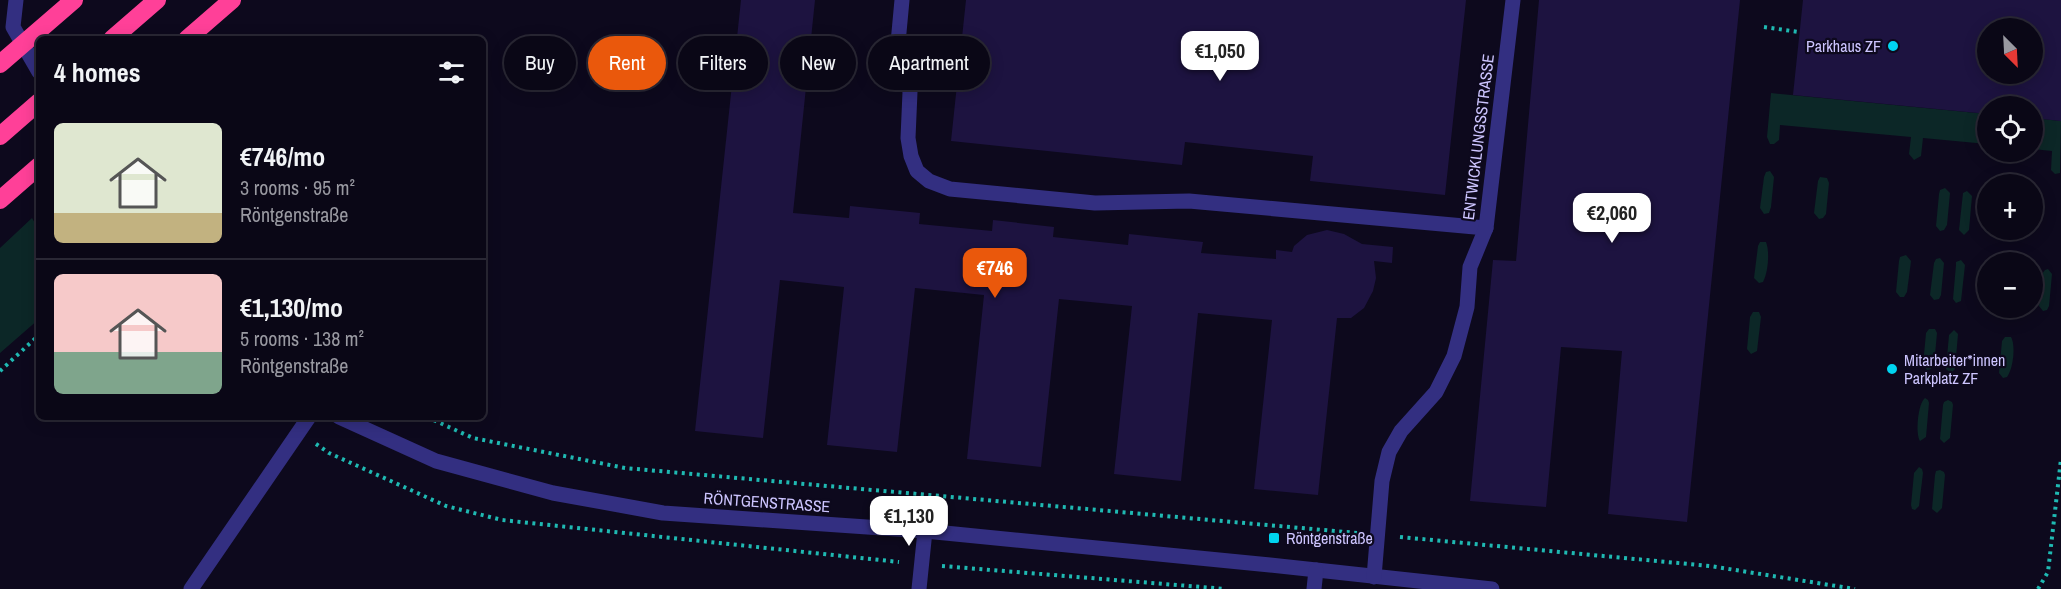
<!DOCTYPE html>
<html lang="en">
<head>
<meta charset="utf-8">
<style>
	body { margin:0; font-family:"Archivo Narrow",sans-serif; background:#13101f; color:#f1f3f6; height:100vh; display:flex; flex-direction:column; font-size:22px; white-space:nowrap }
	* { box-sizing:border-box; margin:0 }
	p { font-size:20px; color:#9999a1 }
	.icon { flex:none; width:33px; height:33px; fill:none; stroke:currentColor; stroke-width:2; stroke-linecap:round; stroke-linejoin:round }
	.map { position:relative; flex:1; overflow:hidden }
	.panel { position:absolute; left:36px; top:36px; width:450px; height:384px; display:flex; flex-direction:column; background:#0a0716; border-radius:9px; box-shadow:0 3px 15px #0003,0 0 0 2px #2a2835 }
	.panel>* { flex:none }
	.top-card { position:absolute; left:504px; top:36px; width:570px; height:54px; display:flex; gap:12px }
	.needle { width:39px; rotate:156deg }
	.fabs { position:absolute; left:1977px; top:18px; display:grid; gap:12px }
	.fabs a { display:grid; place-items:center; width:66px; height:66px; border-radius:50%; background:#0a0716; box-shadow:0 3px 15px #0003,0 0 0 2px #2a2835; font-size:30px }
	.price { position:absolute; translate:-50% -51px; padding:0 14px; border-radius:12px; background:#fff; color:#222; font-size:20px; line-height:39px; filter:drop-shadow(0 2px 3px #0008) }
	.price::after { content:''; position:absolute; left:50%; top:36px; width:18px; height:14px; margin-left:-9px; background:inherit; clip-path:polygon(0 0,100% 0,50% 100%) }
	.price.active { background:#ea580c; color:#fff }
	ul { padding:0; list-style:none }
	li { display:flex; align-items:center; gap:18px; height:150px; padding:0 18px }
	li+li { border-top:2px solid #2a2835 }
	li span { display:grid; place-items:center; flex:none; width:168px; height:120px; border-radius:9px; color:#555 }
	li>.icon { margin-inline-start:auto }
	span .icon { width:72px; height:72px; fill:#fffc; stroke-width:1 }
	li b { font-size:26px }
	h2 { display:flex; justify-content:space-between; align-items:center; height:72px; padding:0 18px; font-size:26px }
	.chip { padding:0 21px; border-radius:27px; background:#0a0716; box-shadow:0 3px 15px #0003,0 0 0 2px #2a2835; font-size:21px; line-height:54px }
	.chip.active { background:#ea580c; color:#fff }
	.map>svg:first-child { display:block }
	.green { fill:#0c2727 }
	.building { fill:#1d1340; fill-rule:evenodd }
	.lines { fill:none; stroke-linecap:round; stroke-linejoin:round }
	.path { stroke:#1fb9b2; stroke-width:4; stroke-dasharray:3 4.5; stroke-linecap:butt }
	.minor { stroke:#332f81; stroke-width:15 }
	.highway { stroke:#ff4098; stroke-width:18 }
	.highway-bridge { stroke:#ff4098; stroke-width:18 }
	.poi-dot { fill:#00d4f0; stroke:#0d091d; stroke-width:2 }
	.labels { text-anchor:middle; stroke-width:4.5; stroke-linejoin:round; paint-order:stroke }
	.poi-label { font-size:16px; fill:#cdc5ff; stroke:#0d091d; text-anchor:start }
	.street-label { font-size:16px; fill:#cdc5ff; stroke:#0d091d }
</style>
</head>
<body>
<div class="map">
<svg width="2061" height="589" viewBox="0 0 2061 589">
	<rect width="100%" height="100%" fill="#0d091d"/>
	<g class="green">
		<path d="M1771,93L1987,114V144L1923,138L1921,156L1914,160L1909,154L1911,137L1780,125L1779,140L1774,144H1770L1767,137Z"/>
		<path d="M2033,118L2061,121L2060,173L2055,174L2051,170L2052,151L2033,149Z"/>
		<path d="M1770,171L1774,177L1771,207L1769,213L1764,214L1760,208L1764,177L1766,172Z"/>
		<path d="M1820,177L1827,178L1829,183L1826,214L1823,218L1819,219L1814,213L1818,181Z"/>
		<path d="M1945,188L1950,193L1947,225L1944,230L1940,231L1936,226L1939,194L1940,190Z"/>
		<path d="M1967,191L1972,196L1969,230L1964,235L1959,230L1963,193Z"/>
		<path d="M32,218L36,225L39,223V319L0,353V248Z"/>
		<path d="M1760,242H1766C1770,252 1768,273 1763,282L1759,283L1754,278L1758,246Z"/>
		<path d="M1906,255L1911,261L1907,292L1904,297H1900L1896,292L1899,261L1900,257Z"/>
		<path d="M1940,258L1944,263L1941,295L1939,299L1934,300L1930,295L1934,263L1936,259Z"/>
		<path d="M1961,260L1965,265L1961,301L1956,303L1953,299L1956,265V262Z"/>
		<path d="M2048,269L2052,274L2049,306L2047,310L2043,311L2039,306L2042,274L2045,270Z"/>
		<path d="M1753,312H1759L1761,317L1757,351L1751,354L1747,349L1750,317Z"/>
		<path d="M1929,329H1935L1937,333L1934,365L1931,369L1927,370L1923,365L1926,333Z"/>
		<path d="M1954,330L1958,334L1955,369L1951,373L1946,369L1949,335Z"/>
		<path d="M2005,337H2011C2016,346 2013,369 2007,377L2003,378L1999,373L2002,341Z"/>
		<path d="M1925,398L1928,400L1929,403L1926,437L1920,441C1915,434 1918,403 1925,398Z"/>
		<path d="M1948,400L1952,402L1953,405L1950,438L1944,443L1940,439L1943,405L1944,402Z"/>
		<path d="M1919,467L1922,469L1923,473L1919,506L1915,510L1912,509L1911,505L1914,473Z"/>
		<path d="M1940,470L1944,472L1945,475L1942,508L1937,513L1932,509L1935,475L1936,471Z"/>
	</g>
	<g class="building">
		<path d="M741,0H815L793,213L849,218L850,206L920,213L919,224L992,231L993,220L1054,227L1053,237L1128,245L1129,234L1203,242L1201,253L1276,259V250L1292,252L1294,246L1307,235L1327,230L1344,234L1362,244L1393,247L1392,263L1374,261L1376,278L1373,291L1364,308L1351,318H1337L1318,495L1254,489L1272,320L1198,313L1181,481L1114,474L1132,306L1059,299L1041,467L967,459L984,295L915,288L897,452L827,445L844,287L780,280L763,438L695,431Z"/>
		<path d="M966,0H1466L1445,195L1310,181L1313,156L1185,142L1182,165L951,141Z"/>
		<path d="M1539,0H1740L1687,522L1608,514L1622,351L1561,347L1546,507L1470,501L1493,260L1516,261Z"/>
		<path d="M1803,0H2061V121L2032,118V106H1988V114L1793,95ZM1988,28H2032V74H1988Z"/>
	</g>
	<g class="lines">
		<g class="path">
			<path d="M1764,27L1799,32"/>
			<path d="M0,371L39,335"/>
			<path d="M427,417L473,438L625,468L1357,533"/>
			<path d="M316,444L329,453L446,506L502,520L899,562"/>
			<path d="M1400,537L1710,566L1855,589"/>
			<path d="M942,566L1226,589"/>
			<path d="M2038,589L2048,572L2061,459"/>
		</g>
		<g class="minor">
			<path d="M16,0L13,27L39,72"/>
			<path d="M902,0L898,43L910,92L908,138L911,156L917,171L929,181L950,189L1095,203L1189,201L1486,228"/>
			<path d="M339,417L436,461L553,493L663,513L925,531L1270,565L1492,589"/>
			<path d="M1374,577L1382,481L1389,452L1401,431L1436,392L1454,356L1467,307L1470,267L1486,228L1513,0"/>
			<path d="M191,589L309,417"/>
			<path d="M919,589L925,531"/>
			<path d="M1314,589L1316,570"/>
		</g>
		<g class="highway">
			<path d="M112,39L157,0"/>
			<path d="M187,39L232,0"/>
			<path d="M0,200L39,166"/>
		</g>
		<g class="highway-bridge">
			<path d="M0,64L74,0"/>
			<path d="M0,136L39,102"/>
		</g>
	</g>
	<g class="poi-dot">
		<circle cx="1893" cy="46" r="6"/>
		<circle cx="1892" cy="369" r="6"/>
		<rect x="1268" y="532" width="12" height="12" rx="3"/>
	</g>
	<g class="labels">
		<g class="poi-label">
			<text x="1881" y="52" text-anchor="end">Parkhaus ZF</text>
			<text x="1904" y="366">Mitarbeiter*innen<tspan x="1904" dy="18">Parkplatz ZF</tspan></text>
			<text x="1286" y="544">Röntgenstraße</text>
		</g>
		<g class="street-label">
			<text transform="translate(1478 137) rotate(-83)" y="6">ENTWICKLUNGSSTRASSE</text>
			<text transform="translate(767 502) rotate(4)" y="6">RÖNTGENSTRASSE</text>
		</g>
	</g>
</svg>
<div class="fabs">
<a><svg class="needle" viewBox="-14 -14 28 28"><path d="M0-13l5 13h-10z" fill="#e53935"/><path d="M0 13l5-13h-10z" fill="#9999a1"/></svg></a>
<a><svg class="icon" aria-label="locate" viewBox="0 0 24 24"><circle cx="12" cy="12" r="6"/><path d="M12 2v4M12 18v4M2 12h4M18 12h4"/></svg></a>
<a>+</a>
<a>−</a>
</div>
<b class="price" style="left:1220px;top:82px">€1,050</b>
<b class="price" style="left:1612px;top:244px">€2,060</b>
<b class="price active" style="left:995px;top:299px">€746</b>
<b class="price" style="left:909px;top:547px">€1,130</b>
<div class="top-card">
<a class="chip">Buy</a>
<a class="chip active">Rent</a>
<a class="chip">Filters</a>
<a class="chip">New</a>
<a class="chip">Apartment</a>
</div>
<section class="panel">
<h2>4 homes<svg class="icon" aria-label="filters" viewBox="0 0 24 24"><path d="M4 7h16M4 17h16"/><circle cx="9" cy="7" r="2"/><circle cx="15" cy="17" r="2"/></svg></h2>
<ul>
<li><span style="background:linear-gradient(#dfe7d0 75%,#c2b280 0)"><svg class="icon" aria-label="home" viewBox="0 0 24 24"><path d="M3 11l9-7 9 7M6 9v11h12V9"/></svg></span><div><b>€746/mo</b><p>3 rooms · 95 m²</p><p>Röntgenstraße</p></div></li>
<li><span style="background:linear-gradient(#f6c9c9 65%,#7fa58c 0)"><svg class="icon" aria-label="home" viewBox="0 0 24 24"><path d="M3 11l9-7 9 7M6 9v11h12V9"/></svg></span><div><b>€1,130/mo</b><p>5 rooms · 138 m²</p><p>Röntgenstraße</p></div></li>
</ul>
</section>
</div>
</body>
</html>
